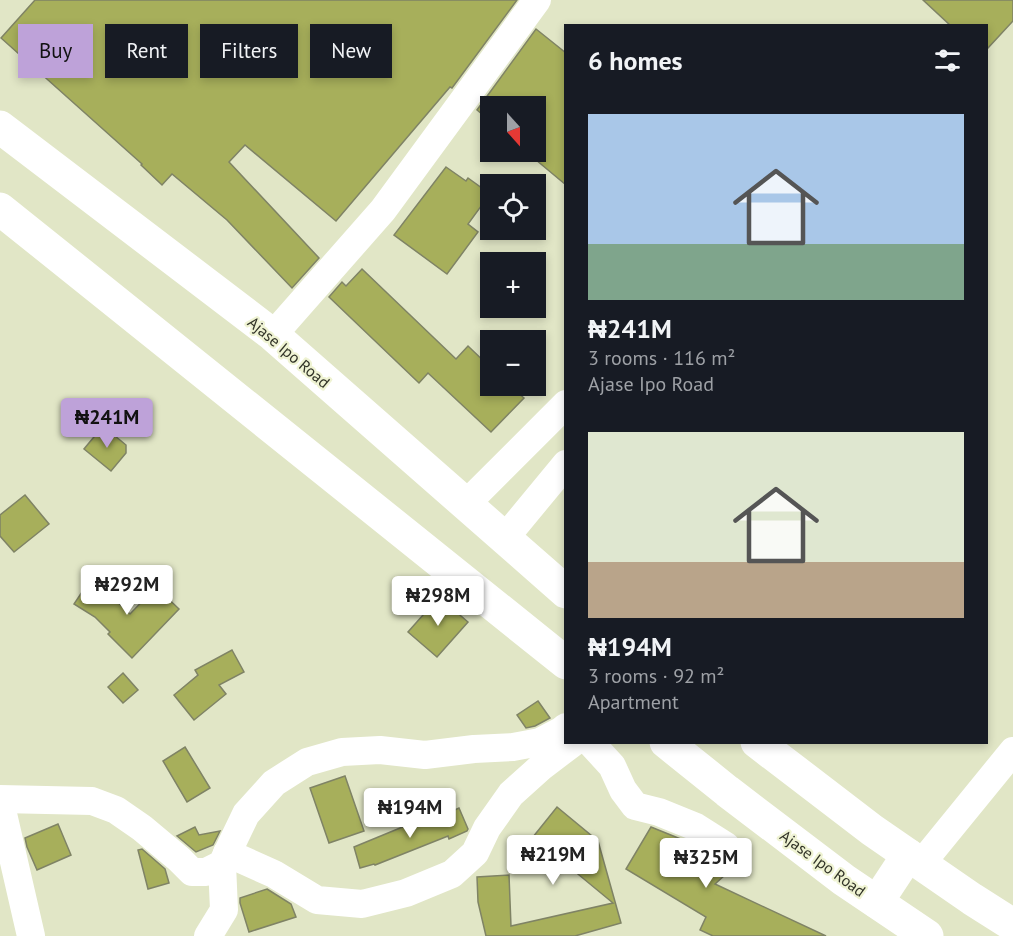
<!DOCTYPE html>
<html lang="en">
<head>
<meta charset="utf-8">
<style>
	body { margin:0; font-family:"PT Sans",sans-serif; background:#242831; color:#f1f3f6; height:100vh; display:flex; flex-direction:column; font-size:22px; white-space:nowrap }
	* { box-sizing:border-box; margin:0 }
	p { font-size:20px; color:#9ea1a6 }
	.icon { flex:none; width:33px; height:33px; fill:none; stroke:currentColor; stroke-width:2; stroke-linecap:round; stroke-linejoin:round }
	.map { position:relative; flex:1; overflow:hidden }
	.side { position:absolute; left:564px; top:24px; width:424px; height:720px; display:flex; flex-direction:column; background:#171b24; border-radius:0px; box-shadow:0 3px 9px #0003 }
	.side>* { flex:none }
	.guide { position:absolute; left:18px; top:24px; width:456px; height:54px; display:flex; gap:12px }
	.needle { width:39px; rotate:159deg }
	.fabs { position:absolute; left:480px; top:96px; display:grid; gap:12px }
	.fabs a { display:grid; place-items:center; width:66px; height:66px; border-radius:0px; background:#171b24; box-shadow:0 3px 9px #0003; font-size:30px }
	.price { position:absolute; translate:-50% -51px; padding:0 14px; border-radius:6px; background:#fff; color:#222; font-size:20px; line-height:39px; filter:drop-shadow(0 2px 3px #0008) }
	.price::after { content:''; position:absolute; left:50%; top:36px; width:18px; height:14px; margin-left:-9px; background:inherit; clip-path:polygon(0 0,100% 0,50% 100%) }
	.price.current { background:#bea2d9; color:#111 }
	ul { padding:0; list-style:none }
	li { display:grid; align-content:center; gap:12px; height:318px; padding:0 24px }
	li span { display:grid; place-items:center; height:186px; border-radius:0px; color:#555 }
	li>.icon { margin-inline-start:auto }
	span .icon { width:108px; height:108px; fill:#fffc; stroke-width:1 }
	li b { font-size:26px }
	h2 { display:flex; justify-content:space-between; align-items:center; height:72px; padding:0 24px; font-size:26px }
	.tag { padding:0 21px; border-radius:0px; background:#171b24; box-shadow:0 3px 9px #0003; font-size:21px; line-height:54px }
	.tag.current { background:#bea2d9; color:#111 }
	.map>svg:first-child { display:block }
	.building { fill:#a7af5b; stroke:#7f8365; stroke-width:1.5 }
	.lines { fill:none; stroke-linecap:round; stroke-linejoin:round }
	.minor { stroke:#fff; stroke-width:28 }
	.highway { stroke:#fff; stroke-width:33 }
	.labels { text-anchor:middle; stroke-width:4.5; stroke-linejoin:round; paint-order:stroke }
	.street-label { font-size:16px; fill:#323428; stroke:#eff3d3 }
</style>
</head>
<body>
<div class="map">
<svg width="1013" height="936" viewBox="0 0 1013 936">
	<rect width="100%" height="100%" fill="#e1e6c6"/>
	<g class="building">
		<path d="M35,0H517L452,88L450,87L336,221L245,145L229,162L319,258L292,288L227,220L172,174L162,185L141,165L142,164L1,38Z"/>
		<path d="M923,0H1013V21L987,49V26H951Z"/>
		<path d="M536,29L566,53V185L536,160V106H490V121L477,110Z"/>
		<path d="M446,167L466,181L468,178L490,194L468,224L478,232L447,274L394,235Z"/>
		<path d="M362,269L456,359L468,346L490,367V386H510L524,398L491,432L428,373L419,383L329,297L342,282L346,286Z"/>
		<path d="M103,426L126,445V453L111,471L84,449Z"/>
		<path d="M25,495L49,524L14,552L0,536V515Z"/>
		<path d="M92,577L130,614L156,587L179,609L132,658L108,634L110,632L95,617L74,604Z"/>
		<path d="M439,597L468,622L437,657L408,632Z"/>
		<path d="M232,650L244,672L219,685L226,694L194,720L174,695L198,675L195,670Z"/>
		<path d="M123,673L138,690L123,703L108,687Z"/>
		<path d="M538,701L550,718L535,726L526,728L517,715Z"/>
		<path d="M185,747L210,788L187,802L163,761Z"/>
		<path d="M345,776L364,831L329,843L310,788Z"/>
		<path d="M557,807L598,841L621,923L575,936H486L478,902L477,877L509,875L511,926L613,903L533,837Z"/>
		<path d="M459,808L468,829L467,831L449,839L448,836L375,865L374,864L360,868L354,847L417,821L419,826Z"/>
		<path d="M58,824L71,855L37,870L27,847L25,838Z"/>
		<path d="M195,827L199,835L220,831L213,845L196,852L177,836Z"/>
		<path d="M651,827L688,842L718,860L725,862L730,861L735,866L715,884L826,936H713L700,930L706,917L626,869Z"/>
		<path d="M142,849L165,869L169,883L148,889L138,850Z"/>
		<path d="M267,889L291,904L296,917L249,932L240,903V898Z"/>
	</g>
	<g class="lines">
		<g class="minor">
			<path d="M273,335L383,210L537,0"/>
			<path d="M465,505L566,404"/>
			<path d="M504,539L566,464"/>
			<path d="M590,742L612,766L623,790L635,806L659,812L696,827L726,846"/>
			<path d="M0,799L92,801L116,810L142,828L179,859L192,872H206L222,864L246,814L274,783L307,762L342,752L380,750L425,755L474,749L513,747L540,742L561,731L566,727"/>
			<path d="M0,801L31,936"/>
			<path d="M227,853L274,874L317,900L362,904L406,893L452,874L475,853L487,828L511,794L541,767L574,742"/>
			<path d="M921,864L1013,751"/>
			<path d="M208,936L224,910L222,864"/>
		</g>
		<g class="highway">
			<path d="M0,127L273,335L566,592"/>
			<path d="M0,209L566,663"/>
			<path d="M666,742L727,791L844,880L927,936"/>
			<path d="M757,742L872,830L972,899L1013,925"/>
			<path d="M877,902L908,855"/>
		</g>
	</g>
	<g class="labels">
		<g class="street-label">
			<text transform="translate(289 352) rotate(40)" y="6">Ajase Ipo Road</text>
			<text transform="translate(823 863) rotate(36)" y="6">Ajase Ipo Road</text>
		</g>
	</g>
</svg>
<div class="fabs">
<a><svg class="needle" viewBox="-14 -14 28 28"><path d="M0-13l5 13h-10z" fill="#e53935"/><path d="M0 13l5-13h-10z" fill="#9ea1a6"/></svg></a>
<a><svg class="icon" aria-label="locate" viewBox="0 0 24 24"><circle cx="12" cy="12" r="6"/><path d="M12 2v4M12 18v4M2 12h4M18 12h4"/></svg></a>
<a>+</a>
<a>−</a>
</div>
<b class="price current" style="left:107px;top:449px">₦241M</b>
<b class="price" style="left:127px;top:616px">₦292M</b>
<b class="price" style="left:438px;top:627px">₦298M</b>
<b class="price" style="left:410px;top:839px">₦194M</b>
<b class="price" style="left:553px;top:886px">₦219M</b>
<b class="price" style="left:706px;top:889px">₦325M</b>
<div class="guide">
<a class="tag current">Buy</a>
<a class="tag">Rent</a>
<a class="tag">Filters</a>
<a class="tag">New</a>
</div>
<section class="side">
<h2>6 homes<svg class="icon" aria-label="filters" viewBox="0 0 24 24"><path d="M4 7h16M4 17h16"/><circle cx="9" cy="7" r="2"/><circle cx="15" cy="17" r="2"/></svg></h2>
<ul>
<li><span style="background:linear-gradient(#a9c7e8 70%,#7fa58c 0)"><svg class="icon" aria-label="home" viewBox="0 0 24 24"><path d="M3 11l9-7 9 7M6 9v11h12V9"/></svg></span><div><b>₦241M</b><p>3 rooms · 116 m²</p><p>Ajase Ipo Road</p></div></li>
<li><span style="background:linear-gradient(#dfe7d0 70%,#b9a48a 0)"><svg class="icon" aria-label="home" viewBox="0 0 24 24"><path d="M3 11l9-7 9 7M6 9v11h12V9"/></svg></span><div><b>₦194M</b><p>3 rooms · 92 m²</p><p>Apartment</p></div></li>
</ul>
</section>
</div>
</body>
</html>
